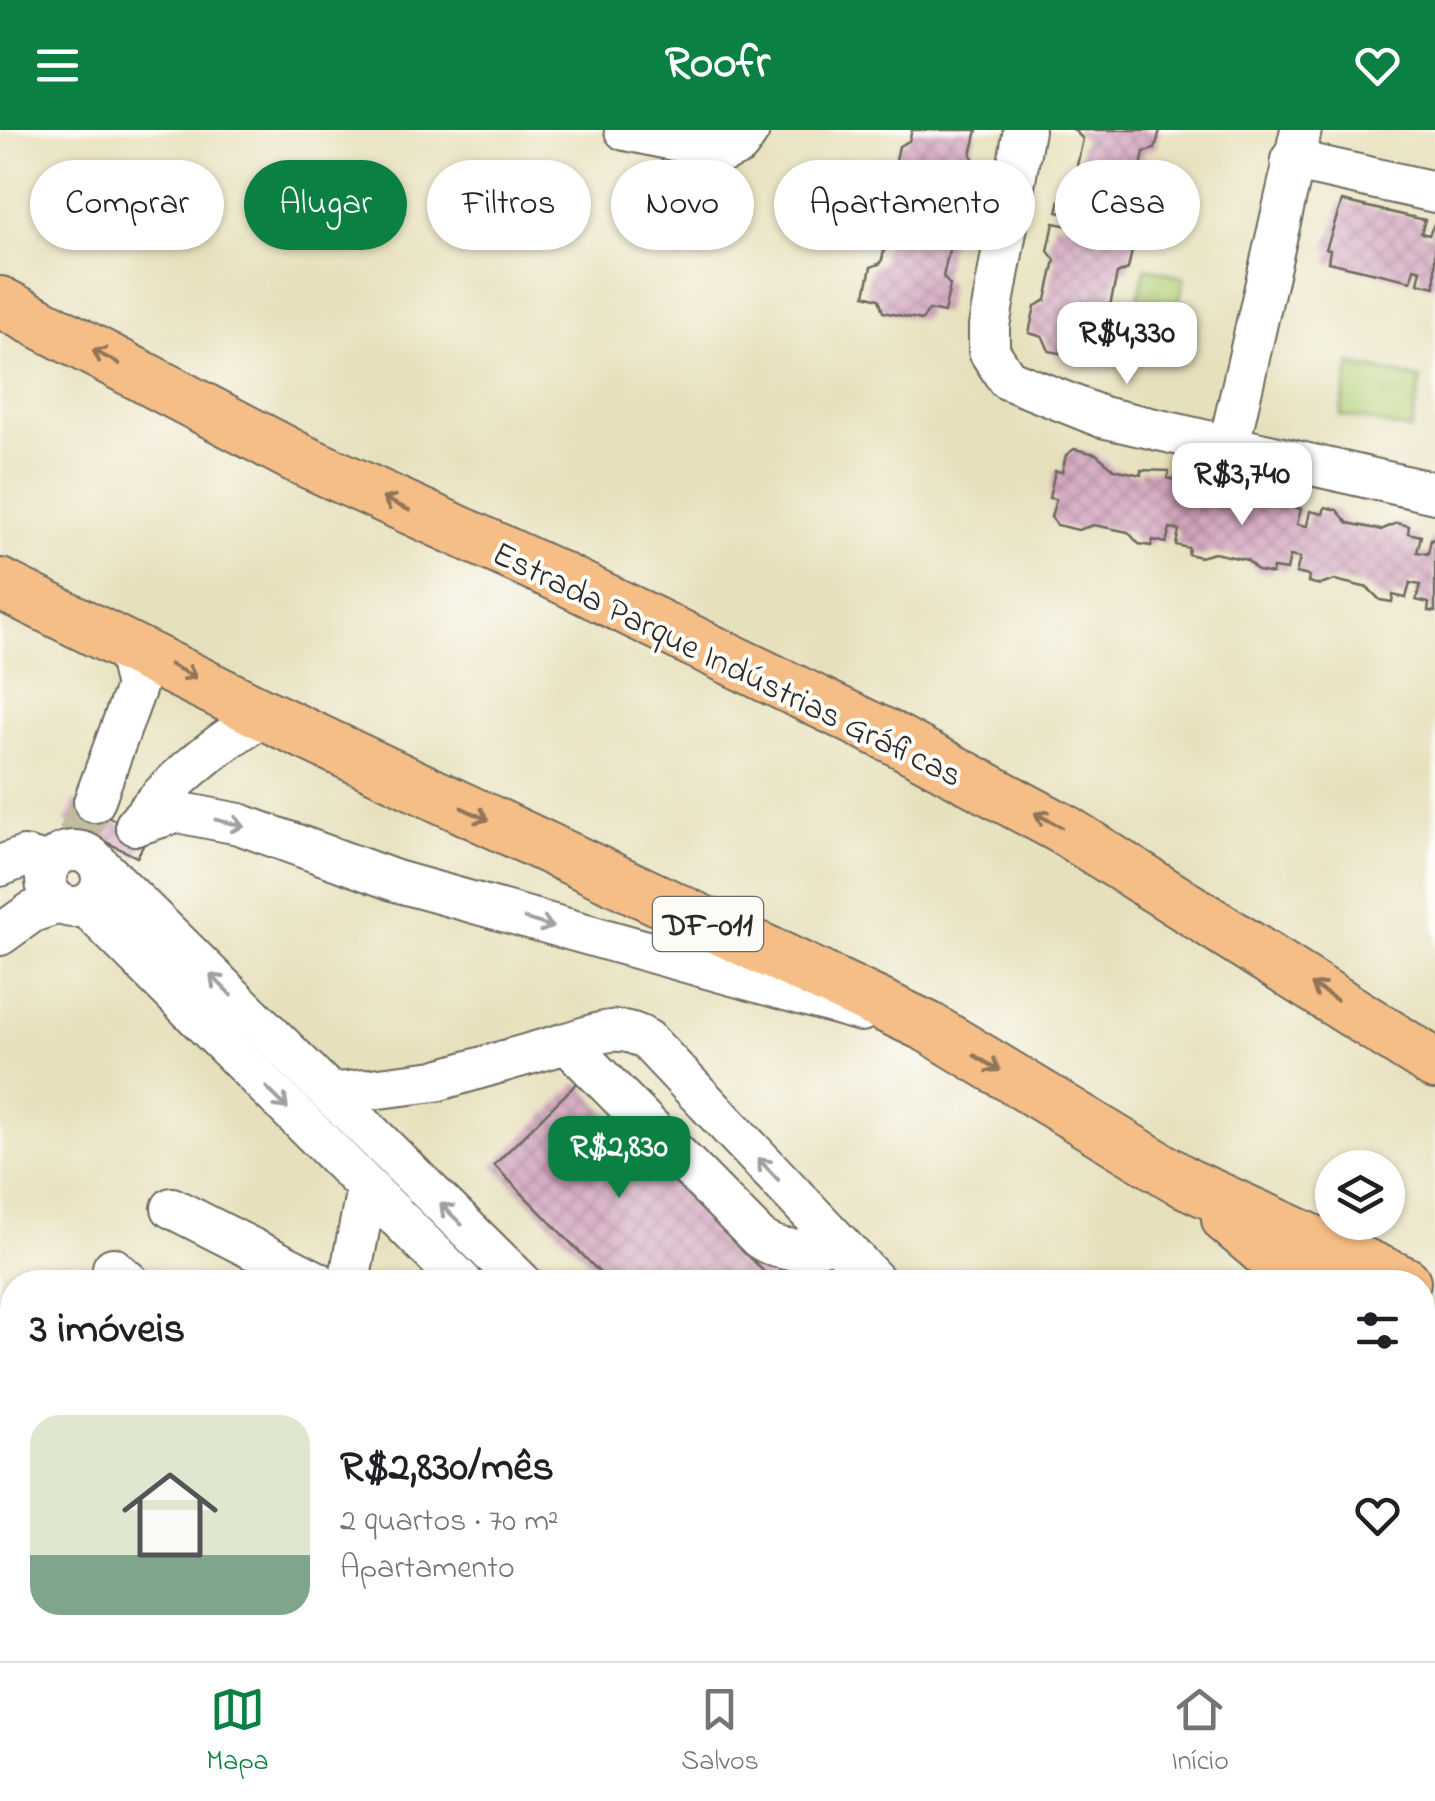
<!DOCTYPE html>
<html lang="pt">
<head>
<meta charset="utf-8">
<style>
	body { margin:0; font-family:"Indie Flower",sans-serif; background:#f6f6f6; color:#202124; height:100vh; display:flex; flex-direction:column; font-size:38px; white-space:nowrap }
	* { box-sizing:border-box; margin:0 }
	p { font-size:32px; color:#757577 }
	.icon { flex:none; width:55px; height:55px; fill:none; stroke:currentColor; stroke-width:2; stroke-linecap:round; stroke-linejoin:round }
	.map { position:relative; flex:1; overflow:hidden }
	.sheet { position:absolute; left:0px; top:1140px; width:1435px; height:392px; display:flex; flex-direction:column; background:#fff; border-radius:40px 40px 0 0; box-shadow:0 2px 8px #0004 }
	.sheet>* { flex:none }
	.guide { position:absolute; left:30px; top:30px; width:1375px; height:90px; display:flex; gap:20px }
	.controls { position:absolute; left:1315px; top:1020px; display:grid; gap:20px }
	.controls a { display:grid; place-items:center; width:90px; height:90px; border-radius:50%; background:#fff; box-shadow:0 2px 8px #0004; font-size:50px }
	.price { position:absolute; translate:-50% -85px; padding:0 22px; border-radius:20px; background:#fff; color:#222; font-size:32px; line-height:65px; filter:drop-shadow(0 2px 5px #0008) }
	.price::after { content:''; position:absolute; left:50%; top:60px; width:30px; height:22px; margin-left:-15px; background:inherit; clip-path:polygon(0 0,100% 0,50% 100%) }
	.price.active { background:#0b8043; color:#fff }
	ul { padding:0; list-style:none }
	li { display:flex; align-items:center; gap:30px; height:250px; padding:0 30px }
	li span { display:grid; place-items:center; flex:none; width:280px; height:200px; border-radius:30px; color:#555 }
	li>.icon { margin-inline-start:auto }
	span .icon { width:120px; height:120px; fill:#fffc; stroke-width:1 }
	li b { font-size:42px }
	h2 { display:flex; justify-content:space-between; align-items:center; height:120px; padding:0 30px; font-size:42px }
	.pill { padding:0 35px; border-radius:45px; background:#fff; box-shadow:0 2px 8px #0004; font-size:35px; line-height:90px }
	.pill.active { background:#0b8043; color:#fff }
	header { display:flex; justify-content:space-between; align-items:center; height:130px; padding:0 30px; background:#0b8043; color:#fff; font-size:45px; font-weight:700 }
	.dock { display:flex; justify-content:space-around; align-items:center; height:140px; border-top:2px solid #e0e0e0; background:#fff; font-size:28px; color:#757577 }
	.dock a { display:grid; justify-items:center; gap:5px }
	.dock .active { color:#0b8043 }
	.map>svg:first-child { display:block }
	.park { fill:url(#park-tufts); stroke:#6e7e51; stroke-width:2.5 }
	.building { fill:url(#building-cross-hatch) }
	.lines { fill:none; stroke-linecap:round; stroke-linejoin:round }
	.minor-tunnel { stroke:#c1bc9f; stroke-width:40; stroke-dasharray:40 20; stroke-linecap:butt }
	.minor-casing { stroke:#6d6a5e; stroke-width:44 }
	.major-casing { stroke:#6d6a5e; stroke-width:54 }
	.minor { stroke:#fff; stroke-width:40 }
	.major { stroke:#f6be87; stroke-width:50 }
	.oneway { stroke:#907459 }
	.oneway2 { stroke:#a0a0a0 }
	.labels { text-anchor:middle; stroke-width:8; stroke-linejoin:round; paint-order:stroke }
	.shield { fill:#fdfcf7; stroke:#6a6a68; stroke-width:2.5 }
	.shield-label { font-size:32px; font-weight:bold; fill:#2b2b2b }
	.street-label { font-size:35px; fill:#2b2b2b; stroke:#fdfcf7 }
</style>
</head>
<body>
<header><svg class="icon" aria-label="menu" viewBox="0 0 24 24"><path d="M4 6h16M4 12h16M4 18h16"/></svg>Roofr<svg class="icon" aria-label="heart" viewBox="0 0 24 24"><path d="M12 20l-8-8c-3-5 5-10 8-4 3-6 11-1 8 4z"/></svg></header>
<div class="map">
<svg width="1435" height="1531" viewBox="0 0 1435 1531">
	<defs>
		<pattern id="park-tufts" width="24" height="20" patternUnits="userSpaceOnUse" patternTransform="scale(2.5)"><rect width="24" height="20" fill="#b2d077"/><path d="M3 7l-1-3M5 7V3M7 7l1-3M15 17l-1-3M17 17v-4M19 17l1-3" fill="none" stroke="#99b367"/></pattern>
		<pattern id="building-cross-hatch" width="8" height="8" patternUnits="userSpaceOnUse" patternTransform="scale(2.5)"><rect width="8" height="8" fill="#d2a3bd"/><path d="M0 0l8 8M0 8l8-8" fill="none" stroke="#ab859a"/></pattern>
	</defs>
	<rect width="100%" height="100%" fill="#fdfcf7"/>
	<filter id="ink" filterUnits="userSpaceOnUse"><feTurbulence type="fractalNoise" baseFrequency=".01" numOctaves="2"/><feDisplacementMap in="SourceGraphic" scale="20" xChannelSelector="R" yChannelSelector="G"/><feConvolveMatrix kernelMatrix="1 2 1 2 8 2 1 2 1" color-interpolation-filters="sRGB"/></filter>
	<filter id="wash" filterUnits="userSpaceOnUse"><feTurbulence type="fractalNoise" baseFrequency=".0048" numOctaves="4" result="noise"/><feDisplacementMap in="SourceGraphic" scale="40" xChannelSelector="R" yChannelSelector="G"/><feGaussianBlur stdDeviation="2.25" result="paint"/><feColorMatrix in="noise" values="0 0 0 0 0 0 0 0 0 0 0 0 0 0 0 0 0 1.4 0 .05"/><feComposite in="paint" operator="in"/></filter>
	<g filter="url(#wash)">
		<rect width="100%" height="100%" fill="#e7e0bc"/>
		<g class="park">
			<path d="M1146,137L1185,148L1166,220L1127,210Z"/>
			<path d="M1351,234L1421,249L1411,300L1340,285Z"/>
		</g>
		<g id="blocks">
			<g class="building">
				<path d="M912,0H977L971,25L978,36L972,63L958,59L955,71L969,73L964,101L952,106L943,147L950,155L944,183L929,180L922,190L883,182L879,169L865,165L871,137L881,133L891,93L883,83L890,55L905,59L907,48L893,44L899,16L909,11Z"/>
				<path d="M1074,0H1160L1155,19L1144,22L1136,63L1143,73L1136,100L1121,97L1119,108L1134,111L1128,139L1117,144L1108,185L1115,194L1108,222L1094,218L1086,228L1049,221L1043,207L1029,203L1035,176L1046,170L1055,130L1048,121L1054,93L1069,96L1071,85L1057,82L1064,53L1074,49L1083,9Z"/>
				<path d="M644,52L674,59L670,77L641,71Z"/>
				<path d="M682,61L711,67L707,85L678,79Z"/>
				<path d="M1342,71L1425,90L1421,103L1429,105L1435,92V157L1418,153L1421,140L1414,138L1411,151L1328,132L1330,120L1326,119Z"/>
				<path d="M1074,319L1096,324L1114,339L1141,345V340L1169,341L1167,348L1180,351L1177,366L1186,368L1190,353L1203,356L1205,349L1216,352L1228,364L1261,372L1277,365L1289,368L1287,376L1301,379L1297,394L1307,396L1310,381L1323,384L1325,377L1337,380L1348,393L1381,400L1397,393L1409,396L1408,403L1421,406L1417,422L1428,424L1431,409L1435,410V482L1428,481L1429,473L1416,470L1420,455L1410,453L1406,468L1393,465L1392,472L1380,470L1368,458L1335,450L1320,455L1308,452L1309,446L1296,443L1300,428L1290,426L1287,440L1273,438L1272,444L1258,441L1247,430L1214,423L1200,427L1188,424L1189,418L1176,415L1179,400L1170,398L1166,413L1153,410L1151,416L1139,414L1128,402L1094,395L1078,400L1057,395L1051,387L1056,369L1049,368L1055,341L1062,342L1066,325Z"/>
				<path d="M75,671L148,706L137,727L65,692Z"/>
				<path d="M578,952L774,1152H609L494,1035Z"/>
				<path d="M5,1191L12,1198V1336L0,1348V1196Z"/>
				<path d="M360,1520H410L399,1531H371Z"/>
				<path d="M443,1520H471L481,1531H432Z"/>
				<path d="M527,1520H626L615,1531H537Z"/>
				<path d="M1059,1520H1221L1232,1531H1048Z"/>
			</g>
		</g>
	</g>
	<g filter="url(#ink)">
		<use href="#blocks" fill-opacity="0" stroke="#6d6a5e" stroke-width="2.5"/>
		<g class="lines">
			<path class="minor-tunnel" d="M77,707L94,672"/>
			<defs>
				<g id="minor">
					<path d="M625,0L726,21L739,15L749,0"/>
					<path d="M1024,0L989,196V221L1007,249L1102,287L1435,363"/>
					<path d="M1291,30L1435,62"/>
					<path d="M1229,315L1301,0"/>
					<path d="M94,672L136,557L126,513"/>
					<path d="M136,695L177,682L239,694L396,751L861,881"/>
					<path d="M136,695C171,650 216,614 265,585"/>
					<circle cx="74" cy="749" r="28"/>
					<path d="M92,728L521,1152"/>
					<path d="M0,736L24,727L49,734"/>
					<path d="M85,775L462,1152"/>
					<path d="M0,805L32,782L59,773"/>
					<path d="M567,913C597,904 619,892 647,910L876,1152"/>
					<path d="M331,964L435,951L567,913L759,1108C785,1126 807,1120 835,1110"/>
					<path d="M172,1078L318,1152"/>
					<path d="M113,1138L129,1152"/>
					<path d="M349,1152L367,1058"/>
					<path d="M229,1520L240,1531"/>
					<path d="M685,1520L695,1531"/>
					<path d="M832,1520L844,1531"/>
					<path d="M893,1520L904,1531"/>
					<path d="M101,1531L115,1520"/>
					<path d="M735,1531L746,1520"/>
				</g>
				<g id="major">
					<path d="M0,172L298,328L560,447L891,607L1063,699L1435,934"/>
					<path d="M0,454L265,585L928,897L1186,1053L1405,1152"/>
					<path d="M1227,1089L1301,1152"/>
					<path d="M1422,1326L1435,1350"/>
				</g>
			</defs>
			<use href="#minor" class="minor-casing"/>
			<use href="#major" class="major-casing"/>
			<use href="#minor" class="minor"/>
			<use href="#major" class="major"/>
		</g>
		<defs><path id="oneway-shaft" d="M-6 0H5M1.5-3L5.5 0L1.5 3" fill="none" stroke-width="1.6" stroke-linecap="round" stroke-linejoin="round" transform="scale(2.5)"/></defs>
		<g class="oneway">
			<use href="#oneway-shaft" transform="translate(106 227) rotate(-153)"/>
			<use href="#oneway-shaft" transform="translate(396 374) rotate(-155)"/>
			<use href="#oneway-shaft" transform="translate(183 541) rotate(27)"/>
			<use href="#oneway-shaft" transform="translate(475 684) rotate(25)"/>
			<use href="#oneway-shaft" transform="translate(1048 690) rotate(-152)"/>
			<use href="#oneway-shaft" transform="translate(1324 862) rotate(-148)"/>
			<use href="#oneway-shaft" transform="translate(987 933) rotate(31)"/>
		</g>
		<g class="oneway2">
			<use href="#oneway-shaft" transform="translate(230 693) rotate(13)"/>
			<use href="#oneway-shaft" transform="translate(539 793) rotate(17)"/>
			<use href="#oneway-shaft" transform="translate(221 855) rotate(-135)"/>
			<use href="#oneway-shaft" transform="translate(277 968) rotate(45)"/>
			<use href="#oneway-shaft" transform="translate(768 1039) rotate(-133)"/>
			<use href="#oneway-shaft" transform="translate(451 1084) rotate(-135)"/>
		</g>
	</g>
	<g class="labels">
		<rect class="shield" x="653" y="767" width="110" height="54" rx="8"/>
		<g class="shield-label">
			<text x="708" y="805">DF-011</text>
		</g>
		<g class="street-label">
			<text transform="translate(728 533) rotate(26)" y="12">Estrada Parque Indústrias Gráficas</text>
		</g>
	</g>
</svg>
<div class="controls">
<a><svg class="icon" aria-label="layers" viewBox="0 0 24 24"><path d="M12 4l9 5-9 5-9-5zM3 14l9 5 9-5"/></svg></a>
</div>
<b class="price" style="left:1127px;top:257px">R$4,330</b>
<b class="price" style="left:1242px;top:398px">R$3,740</b>
<b class="price active" style="left:619px;top:1071px">R$2,830</b>
<div class="guide">
<a class="pill">Comprar</a>
<a class="pill active">Alugar</a>
<a class="pill">Filtros</a>
<a class="pill">Novo</a>
<a class="pill">Apartamento</a>
<a class="pill">Casa</a>
</div>
<section class="sheet">
<h2>3 imóveis<svg class="icon" aria-label="filters" viewBox="0 0 24 24"><path d="M4 7h16M4 17h16"/><circle cx="9" cy="7" r="2"/><circle cx="15" cy="17" r="2"/></svg></h2>
<ul>
<li><span style="background:linear-gradient(#dfe7d0 70%,#7fa58c 0)"><svg class="icon" aria-label="home" viewBox="0 0 24 24"><path d="M3 11l9-7 9 7M6 9v11h12V9"/></svg></span><div><b>R$2,830/mês</b><p>2 quartos · 70 m²</p><p>Apartamento</p></div><svg class="icon" aria-label="heart" viewBox="0 0 24 24"><path d="M12 20l-8-8c-3-5 5-10 8-4 3-6 11-1 8 4z"/></svg></li>
</ul>
</section>
</div>
<nav class="dock">
<a class="active"><svg class="icon" aria-label="map" viewBox="0 0 24 24"><path d="M3 6l6-2 6 2 6-2v14l-6 2-6-2-6 2zM9 4v14M15 6v14"/></svg>Mapa</a>
<a><svg class="icon" aria-label="saved" viewBox="0 0 24 24"><path d="M7 4h10v16l-5-4-5 4z"/></svg>Salvos</a>
<a><svg class="icon" aria-label="home" viewBox="0 0 24 24"><path d="M3 11l9-7 9 7M6 9v11h12V9"/></svg>Início</a>
</nav>
</body>
</html>
